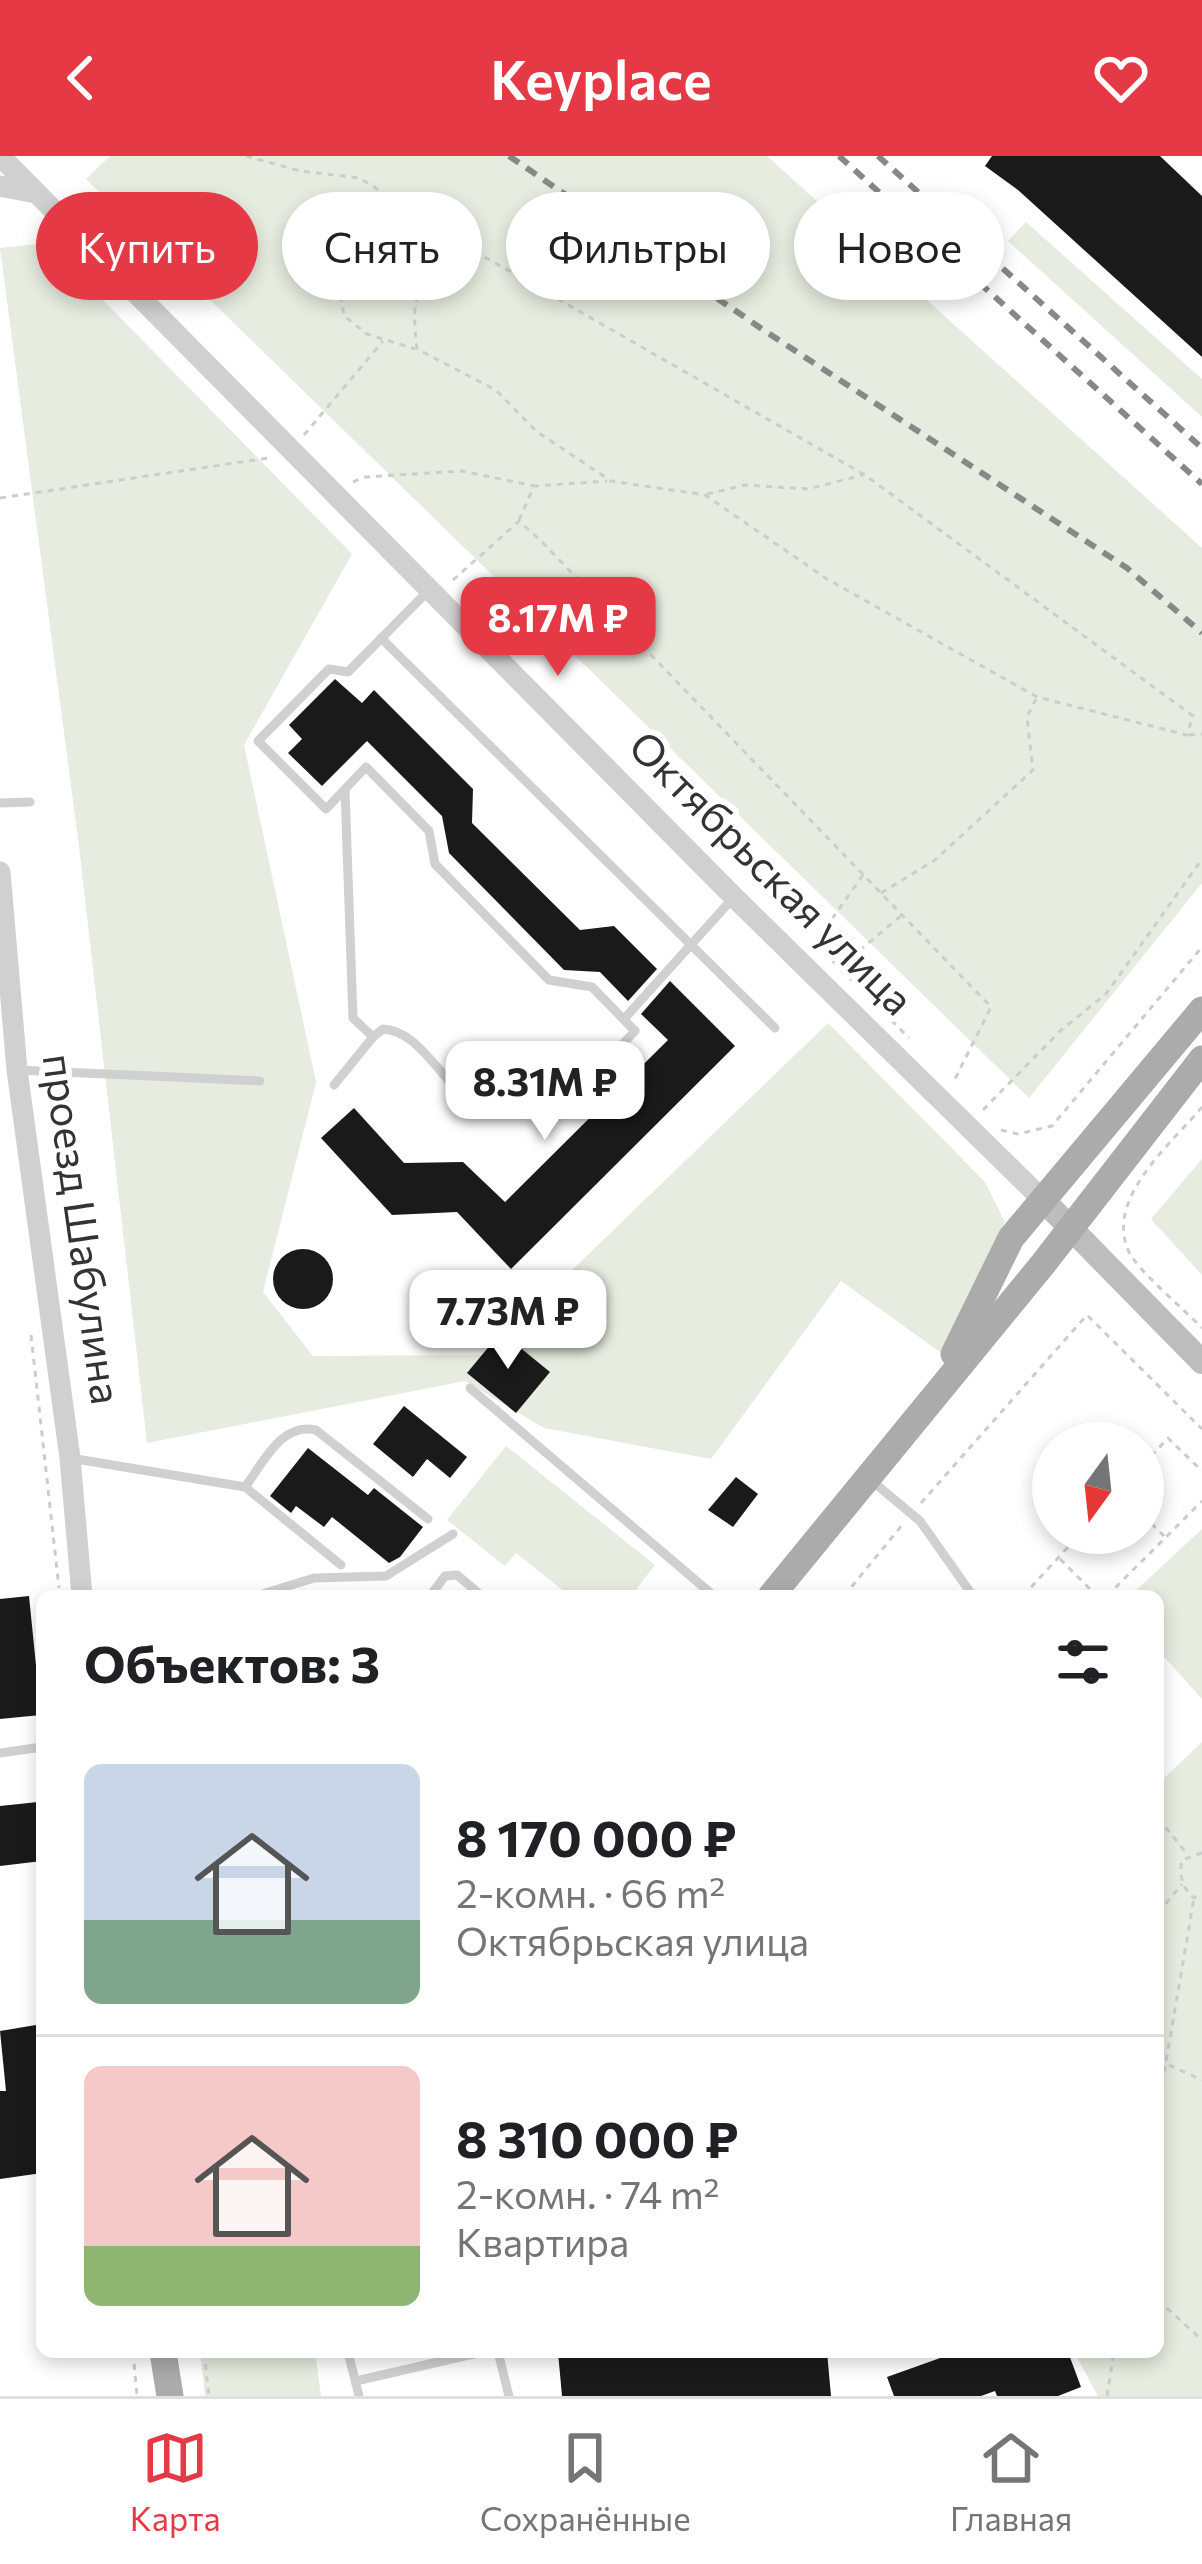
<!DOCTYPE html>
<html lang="ru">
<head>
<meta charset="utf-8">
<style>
	body { margin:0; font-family:Commissioner,sans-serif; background:#f2f2f2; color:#202124; height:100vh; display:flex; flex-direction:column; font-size:45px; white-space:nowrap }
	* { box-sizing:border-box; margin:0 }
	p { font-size:39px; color:#757577 }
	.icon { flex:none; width:66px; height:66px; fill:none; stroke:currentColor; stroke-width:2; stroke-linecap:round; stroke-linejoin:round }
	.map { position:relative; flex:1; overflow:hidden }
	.drawer { position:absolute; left:36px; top:1434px; width:1128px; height:768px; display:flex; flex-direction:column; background:#fff; border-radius:18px; box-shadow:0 6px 18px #0003 }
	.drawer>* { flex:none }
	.banner { position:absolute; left:36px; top:36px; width:1131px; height:108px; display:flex; gap:24px }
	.needle { width:78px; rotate:195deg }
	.controls { position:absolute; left:1032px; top:1266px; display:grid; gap:24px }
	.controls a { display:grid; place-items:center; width:132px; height:132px; border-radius:50%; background:#fff; box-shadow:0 6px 18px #0003; font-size:60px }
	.price { position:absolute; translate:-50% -102px; padding:0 27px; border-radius:24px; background:#fff; color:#222; font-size:39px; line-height:78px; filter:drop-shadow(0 3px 6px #0008) }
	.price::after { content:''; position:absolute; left:50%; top:72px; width:36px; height:27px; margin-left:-18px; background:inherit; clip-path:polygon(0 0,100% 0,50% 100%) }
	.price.active { background:#e63946; color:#fff }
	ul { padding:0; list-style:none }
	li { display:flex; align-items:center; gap:36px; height:300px; padding:0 48px }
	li+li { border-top:3px solid #e0e0e0 }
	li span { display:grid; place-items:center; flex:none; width:336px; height:240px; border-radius:18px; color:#555 }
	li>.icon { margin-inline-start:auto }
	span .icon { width:144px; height:144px; fill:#fffc; stroke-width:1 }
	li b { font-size:51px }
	h2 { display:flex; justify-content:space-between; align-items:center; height:144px; padding:0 48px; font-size:51px }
	.chip { padding:0 42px; border-radius:54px; background:#fff; box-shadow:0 6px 18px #0003; font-size:42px; line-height:108px }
	.chip.active { background:#e63946; color:#fff }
	header { display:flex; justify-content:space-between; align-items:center; height:156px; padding:0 48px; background:#e63946; color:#fff; font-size:54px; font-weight:600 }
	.menu { display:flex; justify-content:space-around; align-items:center; height:168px; border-top:3px solid #e0e0e0; background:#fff; font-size:33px; color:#757577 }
	.menu a { display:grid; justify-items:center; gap:6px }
	.menu .active { color:#e63946 }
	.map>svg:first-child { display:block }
	.green { fill:#e6ecdf }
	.building { fill:#1a1a1a }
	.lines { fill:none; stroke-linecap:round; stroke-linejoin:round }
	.path { stroke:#cdcdcd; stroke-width:3; stroke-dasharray:6 6; stroke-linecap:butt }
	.service { stroke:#d0d0d0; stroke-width:9 }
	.tertiary { stroke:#d0d0d0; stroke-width:21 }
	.secondary { stroke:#bdbdbd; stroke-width:24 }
	.primary { stroke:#ababab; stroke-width:27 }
	.rail { stroke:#888; stroke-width:6; stroke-dasharray:12 9; stroke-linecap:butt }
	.labels { text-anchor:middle; stroke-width:12; stroke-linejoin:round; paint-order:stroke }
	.street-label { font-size:42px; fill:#333; stroke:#fff }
</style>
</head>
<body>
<header><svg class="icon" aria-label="back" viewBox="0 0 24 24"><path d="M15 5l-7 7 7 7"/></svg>Keyplace<svg class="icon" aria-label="heart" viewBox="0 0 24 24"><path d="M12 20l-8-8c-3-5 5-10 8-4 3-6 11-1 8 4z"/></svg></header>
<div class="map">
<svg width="1202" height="2240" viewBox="0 0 1202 2240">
	<rect width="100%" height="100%" fill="#fff"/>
	<g class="green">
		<path d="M110,0H767L1202,392V727L1029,942L86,23Z"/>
		<path d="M1026,66L1202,223V261L1008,85Z"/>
		<path d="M47,87L352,398L244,589L316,926L263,1136L313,1200L484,1199L828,867L985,1026L1005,1066L940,1196L841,1125L711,1303L544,1272L465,1225L147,1287L79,690L0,92Z"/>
		<path d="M1202,1003V1119L1151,1063Z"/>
		<path d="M506,1290L655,1409L631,1440H570L516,1397L505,1410L447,1364Z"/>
		<path d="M1202,1373V1543L1158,1494V1440H1130Z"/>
		<path d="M1202,1586V2240H1098L1074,2196H1158V1628Z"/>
		<path d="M200,2196H315L321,2240H205Z"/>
	</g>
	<g class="building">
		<path d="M992,0H1160L1202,40V201L1018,34L985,10Z"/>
		<path d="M335,523L362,547L374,534L473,633L472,667L580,774L614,770L657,813L628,845L600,816L564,814L449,697L442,660L367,585L322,630L288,597L302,583L289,569Z"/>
		<path d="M670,825L735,890L511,1113L457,1056L392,1059L321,982L354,952L404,1007L463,1006L505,1046L668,884L641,858Z"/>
		<circle cx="303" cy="1123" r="30"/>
		<path d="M501,1176L550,1216L516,1257L467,1217Z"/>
		<path d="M404,1250L467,1301L450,1322L427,1303L413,1321L373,1288Z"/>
		<path d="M308,1292L368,1339L374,1332L423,1371L400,1401L389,1407L332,1361L324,1371L296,1350L291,1357L270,1340Z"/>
		<path d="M736,1321L758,1338L733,1371L708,1354Z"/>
		<path d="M29,1440L41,1559L0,1563V1443Z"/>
		<path d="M38,1646L42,1705L0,1710V1650Z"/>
		<path d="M42,1868V1931H37L42,1965V2017L0,2023V1935H6L0,1875Z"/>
		<path d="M558,2196H827L831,2240H562Z"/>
		<path d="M957,2196H1068L1081,2231L1058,2240H997L995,2235L981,2240H894L887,2221Z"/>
	</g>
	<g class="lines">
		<g class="path">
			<path d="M246,0L300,15L360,22L462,88L865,319L1193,560L1187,579L1037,541L827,423L705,339L611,325L536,275L496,234L417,193C410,133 417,127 462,88"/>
			<path d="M343,70L333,96L344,160L367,178L415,193"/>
			<path d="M304,279L383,185"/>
			<path d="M353,326L365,321L462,315L534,330"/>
			<path d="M707,338L745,329L808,333L863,319"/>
			<path d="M0,342L268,302"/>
			<path d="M519,364L534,330L607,325"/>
			<path d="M453,424L519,365L541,385L991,851L954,925"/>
			<path d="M1189,579L1202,578"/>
			<path d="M863,719L815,787L909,882"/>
			<path d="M881,737L935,704L1033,614L1027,561L1036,543"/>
			<path d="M841,810L902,759"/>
			<path d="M1202,951C1171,988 1104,1043 1129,1096C1138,1115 1185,1154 1202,1172"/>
			<path d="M983,954L1060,875L1106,838L1202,703"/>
			<path d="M1001,974L1018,978L1052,970L1202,791"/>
			<path d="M31,1179L59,1432"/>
			<path d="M1143,1309L1168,1282L1202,1315"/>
			<path d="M921,1347L1087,1159L1202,1273"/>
			<path d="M1143,1359L1164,1380"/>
			<path d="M1060,1403L1097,1440"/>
			<path d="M844,1440L903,1368"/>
			<path d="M1023,1440L1081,1377"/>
			<path d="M1107,1440L1202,1345"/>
			<path d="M1158,1662L1188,1699"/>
			<path d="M1202,1697L1182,1704C1179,1719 1182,1732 1194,1742L1202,1739"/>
			<path d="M1158,1757L1182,1728"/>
			<path d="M1158,1904L1202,1924"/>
			<path d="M1158,1952L1194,1742"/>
			<path d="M1158,2144L1202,2184"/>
			<path d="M133,2196L137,2240"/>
			<path d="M204,2196L209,2240"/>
			<path d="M1107,2240L1114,2196"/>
		</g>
		<g class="service">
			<path d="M381,482L775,872"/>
			<path d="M345,634L353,862L373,881L383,873C412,874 433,908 451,927L583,930L635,875L592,831L549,824L435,708L429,675L366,611L326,653L258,585L329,513L348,516L429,434"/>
			<path d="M0,647L30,646"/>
			<path d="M624,863L734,741"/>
			<path d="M17,914L260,925"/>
			<path d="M334,929L373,881"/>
			<path d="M470,1232L714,1440"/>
			<path d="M70,1302L245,1331C264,1306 281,1266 316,1274L428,1363"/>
			<path d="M872,1325L920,1365L973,1440"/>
			<path d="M245,1331L341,1409"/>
			<path d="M256,1440L314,1422L386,1420L453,1378"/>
			<path d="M430,1440L445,1420L457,1419L482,1440"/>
			<path d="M0,1597L42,1591"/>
			<path d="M348,2196L359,2240"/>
			<path d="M498,2196L509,2240"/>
			<path d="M356,2225L482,2196"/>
		</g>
		<g class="tertiary">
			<path d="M1,1L734,741L1044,1045"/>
			<path d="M0,30L36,37"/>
			<path d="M0,716L17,914L70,1302L82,1440"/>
		</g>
		<path class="secondary" d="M1044,1045L1202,1206"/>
		<g class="primary">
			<path d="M954,1198L1011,1082L1202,854"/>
			<path d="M771,1440L1043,1108L1202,903"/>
			<path d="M163,2196L170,2240"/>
		</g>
		<g class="rail">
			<path d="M509,0L765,175L1127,412L1202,477"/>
			<path d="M839,0L1202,328"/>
			<path d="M878,0L1202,292"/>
		</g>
	</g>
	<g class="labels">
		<g class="street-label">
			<text transform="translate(771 717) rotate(45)" y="15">Октябрьская улица</text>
			<text transform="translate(82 1073) rotate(82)" y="15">проезд Шабулина</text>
		</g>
	</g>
</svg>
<div class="controls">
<a><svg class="needle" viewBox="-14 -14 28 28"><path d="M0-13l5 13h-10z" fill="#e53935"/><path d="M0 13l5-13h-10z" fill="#757577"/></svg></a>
</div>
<b class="price active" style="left:558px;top:523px">8.17M ₽</b>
<b class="price" style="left:545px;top:987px">8.31M ₽</b>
<b class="price" style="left:508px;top:1216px">7.73M ₽</b>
<div class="banner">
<a class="chip active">Купить</a>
<a class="chip">Снять</a>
<a class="chip">Фильтры</a>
<a class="chip">Новое</a>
</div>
<section class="drawer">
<h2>Объектов: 3<svg class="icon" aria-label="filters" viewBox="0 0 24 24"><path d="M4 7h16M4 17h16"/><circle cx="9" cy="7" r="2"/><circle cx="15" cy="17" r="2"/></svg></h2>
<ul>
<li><span style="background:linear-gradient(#c9d6e8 65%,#7fa58c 0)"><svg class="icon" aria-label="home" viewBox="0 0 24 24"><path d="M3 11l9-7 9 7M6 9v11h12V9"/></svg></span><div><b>8 170 000 ₽</b><p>2-комн. · 66 m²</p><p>Октябрьская улица</p></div></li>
<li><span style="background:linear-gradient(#f6c9c9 75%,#8fb573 0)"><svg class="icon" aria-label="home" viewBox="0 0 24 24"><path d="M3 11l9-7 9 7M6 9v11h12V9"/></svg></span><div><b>8 310 000 ₽</b><p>2-комн. · 74 m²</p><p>Квартира</p></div></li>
</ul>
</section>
</div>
<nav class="menu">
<a class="active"><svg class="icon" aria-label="map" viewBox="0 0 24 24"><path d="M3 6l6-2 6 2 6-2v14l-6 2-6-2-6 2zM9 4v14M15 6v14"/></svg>Карта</a>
<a><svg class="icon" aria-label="saved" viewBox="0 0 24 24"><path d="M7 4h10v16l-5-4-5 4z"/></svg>Сохранённые</a>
<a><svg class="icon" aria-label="home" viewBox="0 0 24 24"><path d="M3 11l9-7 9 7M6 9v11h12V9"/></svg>Главная</a>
</nav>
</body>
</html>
